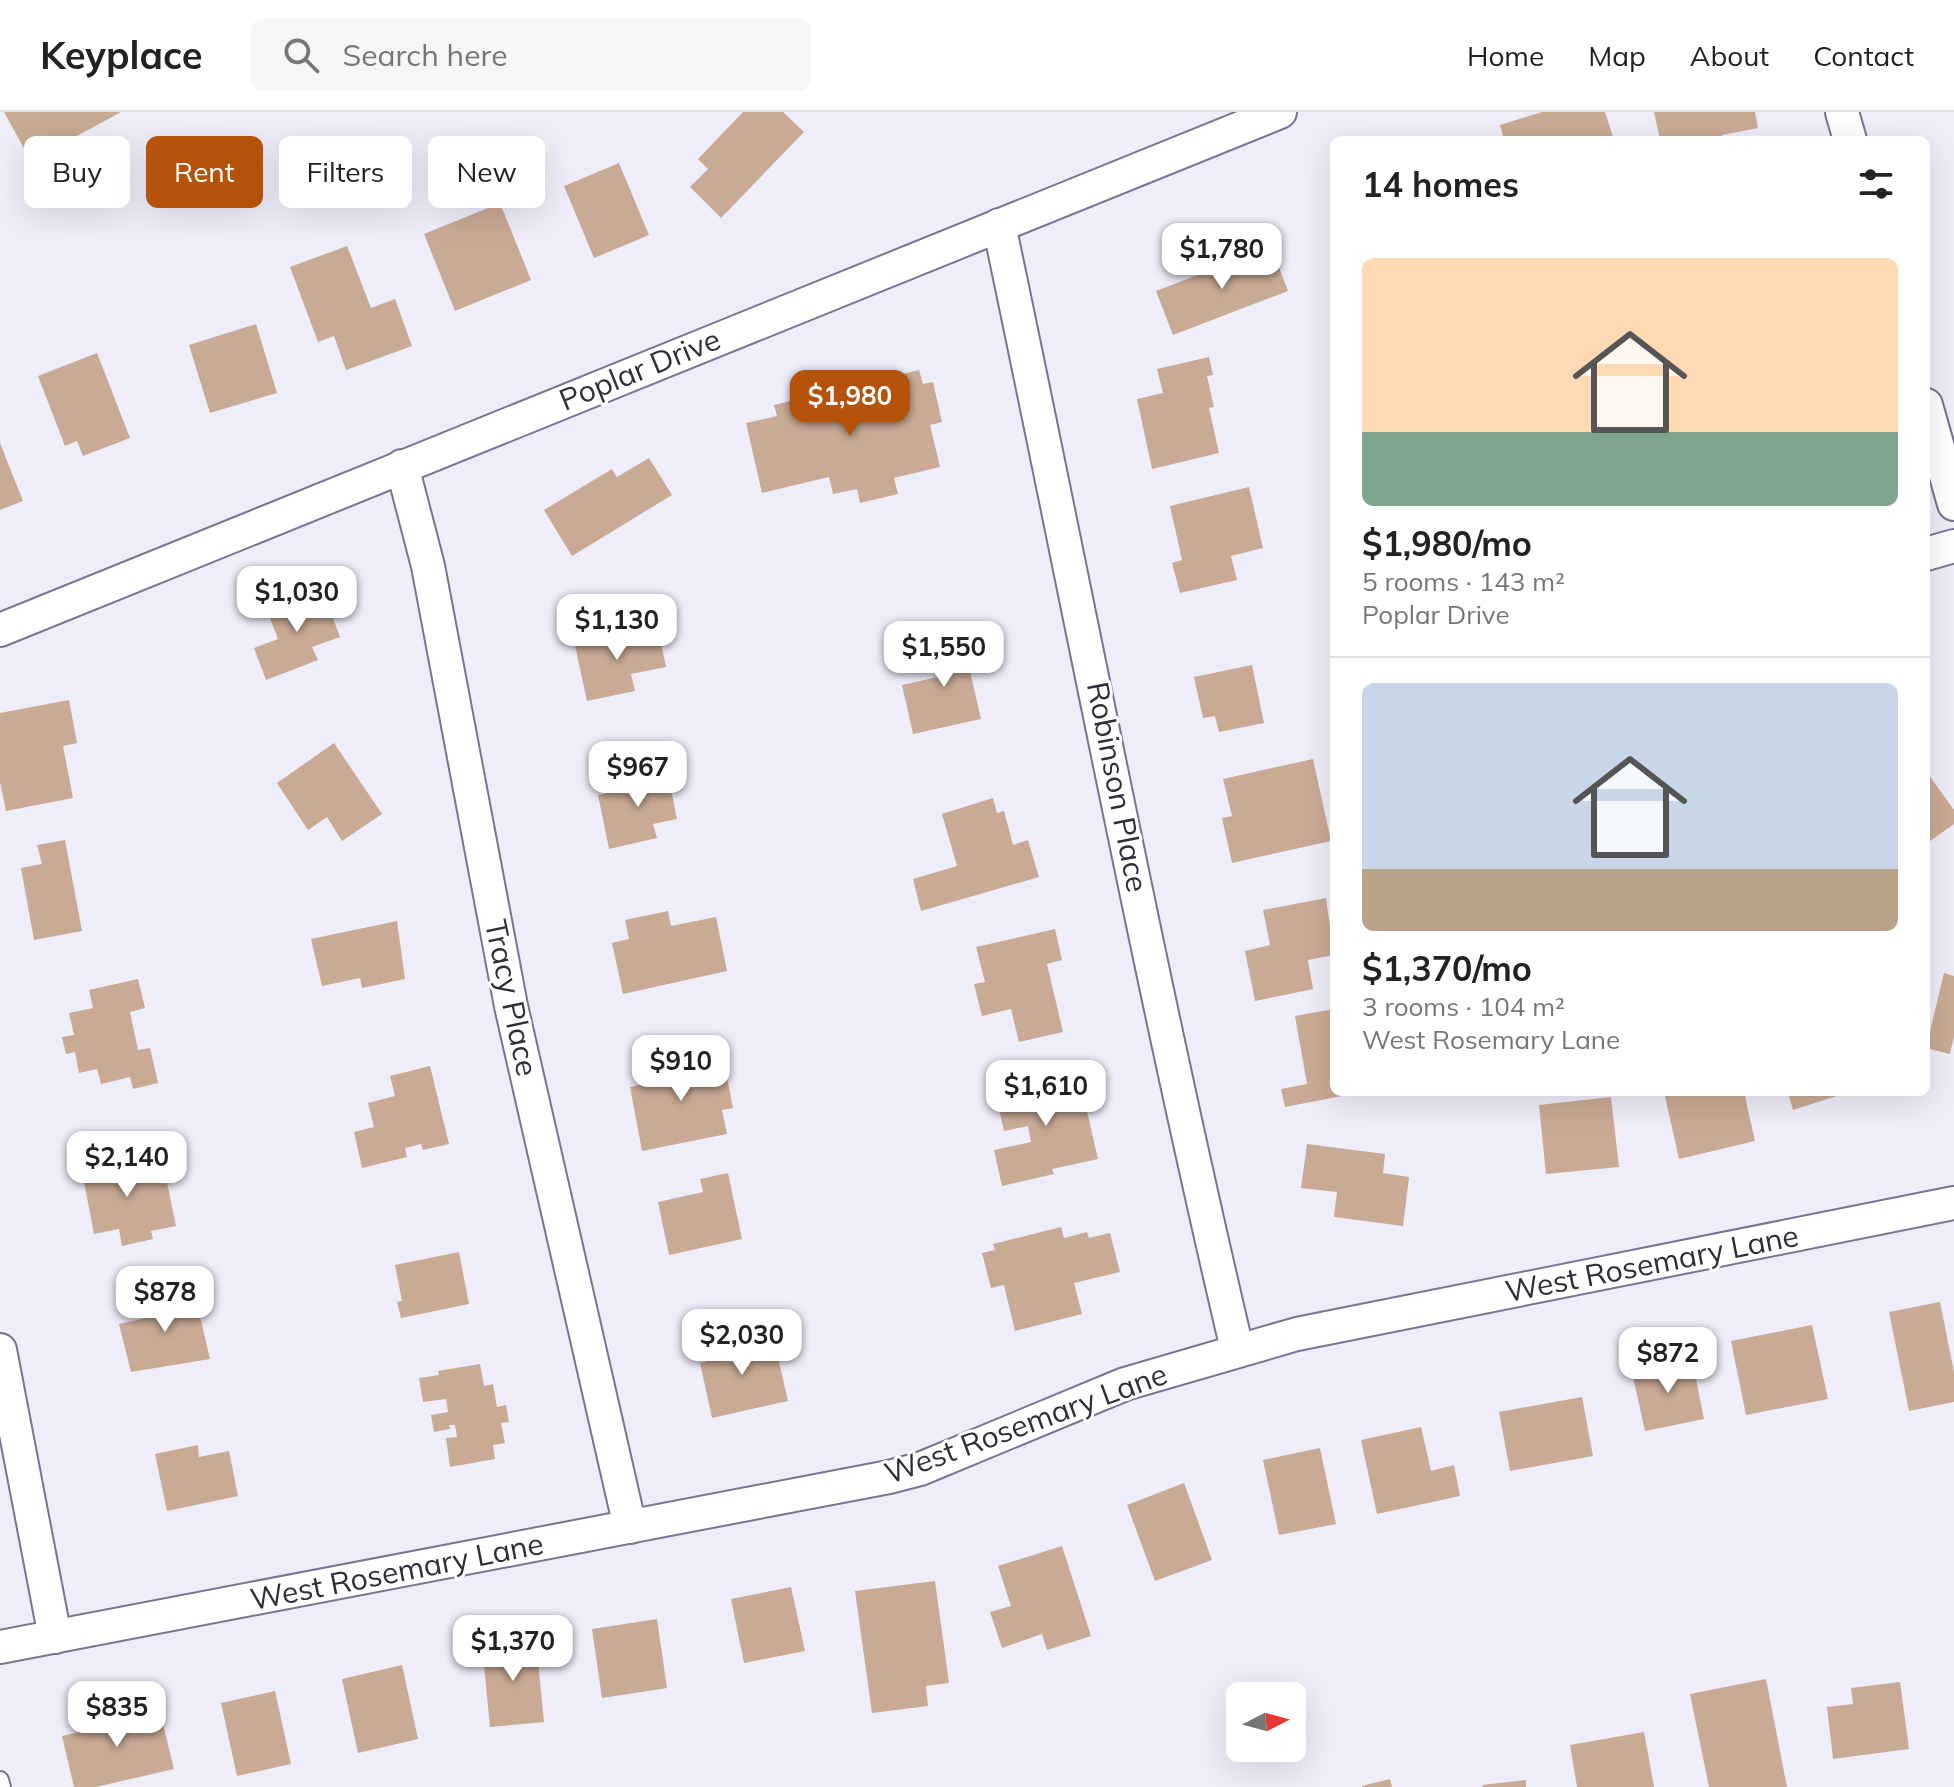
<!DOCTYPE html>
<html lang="en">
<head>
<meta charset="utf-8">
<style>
	body { margin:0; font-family:Mulish,sans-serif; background:#f6f6f6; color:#222; height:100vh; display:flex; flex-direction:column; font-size:30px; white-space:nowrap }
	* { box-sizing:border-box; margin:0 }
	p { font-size:26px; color:#767676 }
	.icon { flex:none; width:44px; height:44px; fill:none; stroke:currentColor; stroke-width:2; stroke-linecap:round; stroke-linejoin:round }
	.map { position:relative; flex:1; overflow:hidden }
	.details { position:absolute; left:1330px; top:24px; width:600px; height:960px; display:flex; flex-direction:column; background:#fff; border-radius:12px; box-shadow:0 8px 32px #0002 }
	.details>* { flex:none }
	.banner { position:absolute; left:24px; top:24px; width:760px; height:72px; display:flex; gap:16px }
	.needle { width:52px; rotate:84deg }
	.fabs { position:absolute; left:1226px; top:1570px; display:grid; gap:16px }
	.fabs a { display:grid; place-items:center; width:80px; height:80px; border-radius:12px; background:#fff; box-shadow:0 8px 32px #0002; font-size:40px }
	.price { position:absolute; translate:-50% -68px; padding:0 18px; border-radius:16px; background:#fff; color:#222; font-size:26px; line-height:52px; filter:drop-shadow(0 2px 4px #0008) }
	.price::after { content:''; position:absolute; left:50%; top:48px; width:24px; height:18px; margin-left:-12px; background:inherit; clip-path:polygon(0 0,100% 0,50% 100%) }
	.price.selected { background:#b45309; color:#fff }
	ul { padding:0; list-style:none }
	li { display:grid; align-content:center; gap:16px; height:424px; padding:0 32px }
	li+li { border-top:2px solid #e0e0e0 }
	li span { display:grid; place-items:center; height:248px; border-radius:12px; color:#555 }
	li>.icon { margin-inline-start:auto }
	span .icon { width:144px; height:144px; fill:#fffc; stroke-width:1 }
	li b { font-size:34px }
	h2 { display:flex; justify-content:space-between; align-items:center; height:96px; padding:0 32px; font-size:34px }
	.pill { padding:0 28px; border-radius:12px; background:#fff; box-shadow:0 8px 32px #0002; font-size:28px; line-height:72px }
	.pill.selected { background:#b45309; color:#fff }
	header { display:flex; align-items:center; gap:48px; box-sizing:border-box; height:112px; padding:0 40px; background:#fff; border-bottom:2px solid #e0e0e0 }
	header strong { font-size:38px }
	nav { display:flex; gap:44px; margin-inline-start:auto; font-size:28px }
	.search { width:560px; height:72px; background:#f6f6f6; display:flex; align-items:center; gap:20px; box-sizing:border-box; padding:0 28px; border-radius:12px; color:#767676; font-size:30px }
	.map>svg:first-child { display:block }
	.building { fill:#c9aa95 }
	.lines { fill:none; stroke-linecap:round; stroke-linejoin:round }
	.service-casing { stroke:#7a7392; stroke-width:20 }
	.minor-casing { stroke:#7a7392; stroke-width:36 }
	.service { stroke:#fff; stroke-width:16 }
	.minor { stroke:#fff; stroke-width:32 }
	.labels { text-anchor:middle; stroke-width:6; stroke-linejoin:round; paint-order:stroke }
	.street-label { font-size:30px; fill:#2f2d39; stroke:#fff }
</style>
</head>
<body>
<header>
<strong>Keyplace</strong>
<div class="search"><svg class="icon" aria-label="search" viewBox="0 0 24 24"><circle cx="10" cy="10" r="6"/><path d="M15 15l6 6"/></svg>Search here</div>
<nav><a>Home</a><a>Map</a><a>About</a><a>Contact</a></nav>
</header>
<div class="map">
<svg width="1954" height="1675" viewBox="0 0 1954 1675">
	<rect width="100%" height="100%" fill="#f0edfb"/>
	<g class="building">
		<path d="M4,0H121L31,49Z"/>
		<path d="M743,0H783L804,20L721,106L690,75L708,57L698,47Z"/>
		<path d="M1542,0H1605L1614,28H1504L1500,13Z"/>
		<path d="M1654,0H1755L1758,16L1722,23L1723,28H1690L1689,25L1660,28Z"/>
		<path d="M619,51L649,123L594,146L564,74Z"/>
		<path d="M500,91L531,168L455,199L424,122Z"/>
		<path d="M347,134L371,196L395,187L412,234L346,258L334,224L318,230L290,155Z"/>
		<path d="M1271,135L1288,179L1173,223L1156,179Z"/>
		<path d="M256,212L277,281L210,301L189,233Z"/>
		<path d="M97,241L130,326L83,344L77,329L65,334L38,264Z"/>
		<path d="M1209,245L1213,263L1207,264L1214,295L1209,296L1219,341L1152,357L1137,287L1163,281L1157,257Z"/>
		<path d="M919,258L923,272L933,270L942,310L930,313L940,355L894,366L898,382L860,391L857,377L833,382L829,365L762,381L746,311L777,304L774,293Z"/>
		<path d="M0,331L23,389L0,398Z"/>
		<path d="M649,346L672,383L572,444L544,398L612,357L617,365Z"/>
		<path d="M1249,375L1263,436L1231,444L1237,468L1180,481L1172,451L1182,448L1170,394Z"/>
		<path d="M322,476L340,525L312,535L318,548L266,568L254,536L278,527L268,501Z"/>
		<path d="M658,517L666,555L631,562L635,579L587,589L574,529L622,519L623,525Z"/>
		<path d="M961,520L981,607L913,622L902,573L938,565L929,527Z"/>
		<path d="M1252,553L1264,611L1219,620L1215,604L1203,606L1194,565Z"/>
		<path d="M69,588L77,631L63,634L73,686L6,699L0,670V601Z"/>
		<path d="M334,631L382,702L342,729L327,705L308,718L277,671Z"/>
		<path d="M1313,647L1331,729L1232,751L1222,706L1232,704L1223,667Z"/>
		<path d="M666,654L677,707L653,712L657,726L609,737L598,683L640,674L637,660Z"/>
		<path d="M1926,659L1954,698V712L1926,732Z"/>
		<path d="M993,686L997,701L1004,699L1013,733L1028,728L1039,765L921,799L913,767L957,754L942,702Z"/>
		<path d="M65,728L82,819L34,828L21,756L42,752L37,733Z"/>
		<path d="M1326,786L1334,843L1308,848L1313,877L1255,889L1245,839L1270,833L1263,798Z"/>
		<path d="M668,799L671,814L716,805L727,859L623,882L612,831L629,827L625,808Z"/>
		<path d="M397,809L405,867L362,876L360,866L322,874L311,827Z"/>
		<path d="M1055,817L1062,848L1047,852L1063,920L1019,930L1011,897L982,904L974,872L985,870L976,835Z"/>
		<path d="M1944,861L1954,864V924L1950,942L1926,936Z"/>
		<path d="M138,867L145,896L130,900L138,938L150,936L158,971L133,977L130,965L101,972L97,957L79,961L75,940L66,942L62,925L74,923L69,901L93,896L89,878Z"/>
		<path d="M1334,897V980H1341L1342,984L1285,995L1281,977L1307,972L1295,904Z"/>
		<path d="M695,939L700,961L725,956L733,996L722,998L727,1022L642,1039L630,975L659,969L655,947Z"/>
		<path d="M430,954L449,1032L423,1038L421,1032L405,1036L407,1045L362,1056L354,1020L374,1015L368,991L395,984L390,964Z"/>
		<path d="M1077,956L1098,1047L1052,1057L1054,1062L1002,1074L994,1038L1031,1030L1028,1014L1004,1019L996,985L1029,978L1027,968Z"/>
		<path d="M1664,980H1744L1755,1029L1679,1047Z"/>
		<path d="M1788,980H1846V981L1793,998Z"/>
		<path d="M1611,985L1619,1055L1546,1062L1539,993Z"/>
		<path d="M1307,1032L1385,1042L1383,1061L1409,1065L1403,1114L1334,1105L1337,1080L1301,1076Z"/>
		<path d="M116,1042L120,1059L163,1051L176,1114L151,1119L153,1127L122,1134L119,1117L94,1122L80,1049Z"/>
		<path d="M728,1061L742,1127L669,1143L658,1090L703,1080L700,1067Z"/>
		<path d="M1061,1115L1064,1126L1087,1120L1089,1126L1110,1121L1120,1160L1074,1171L1082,1202L1015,1219L1004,1173L991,1176L982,1141L995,1138L993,1132Z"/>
		<path d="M459,1140L469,1192L401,1206L397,1190L402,1189L395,1153Z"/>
		<path d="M182,1178L186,1193L197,1191L210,1247L131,1260L119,1212L146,1206L142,1186Z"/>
		<path d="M1940,1190L1954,1260V1290L1909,1299L1889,1200Z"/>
		<path d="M1812,1213L1828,1287L1746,1303L1731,1229Z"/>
		<path d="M749,1224L750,1231L764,1228L766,1239L776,1237L788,1289L712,1306L700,1251L706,1250L703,1234Z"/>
		<path d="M1692,1247L1704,1307L1645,1319L1632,1260Z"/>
		<path d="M480,1252L484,1274L493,1272L497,1295L506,1293L509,1310L501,1311L505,1331L493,1333L495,1347L450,1355L446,1326L457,1325L455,1313H449L450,1317L434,1320L431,1303L448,1300L446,1287L423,1290L419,1266L439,1263L438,1259Z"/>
		<path d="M1582,1285L1593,1344L1510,1359L1499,1300Z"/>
		<path d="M1421,1315L1431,1359L1454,1353L1460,1384L1377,1402L1361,1328Z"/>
		<path d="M198,1333L199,1345L229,1339L238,1384L167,1399L155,1342Z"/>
		<path d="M1320,1336L1336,1412L1279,1423L1263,1348Z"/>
		<path d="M1184,1371L1212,1448L1155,1469L1127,1393Z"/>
		<path d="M1062,1434L1091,1524L1047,1538L1042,1522L1002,1536L990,1500L1011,1494L998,1454Z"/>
		<path d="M935,1469L949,1571L926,1574L928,1594L872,1601L855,1479Z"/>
		<path d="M791,1475L805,1539L744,1551L731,1487Z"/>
		<path d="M657,1507L667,1576L602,1586L592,1517Z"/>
		<path d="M536,1527L544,1610L490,1615L482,1532Z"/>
		<path d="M402,1553L418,1627L358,1641L342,1567Z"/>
		<path d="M1766,1567L1787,1675H1709L1690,1582Z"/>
		<path d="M1900,1570L1909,1637L1833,1647L1827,1595L1853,1592L1851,1576Z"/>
		<path d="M275,1579L291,1652L237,1664L221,1591Z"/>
		<path d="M126,1589L131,1611L161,1604L174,1657L96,1675H74L62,1624L101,1615L97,1596Z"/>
		<path d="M1644,1620L1654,1675H1577L1570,1633Z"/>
		<path d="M1390,1667L1392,1675H1362V1674Z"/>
		<path d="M1526,1668V1675H1483L1482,1673Z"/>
	</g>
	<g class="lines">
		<defs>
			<path id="service" d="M0,1668L2,1675"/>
			<g id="minor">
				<path d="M1842,0L1850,28"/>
				<path d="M999,113C1078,487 1149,864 1237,1237"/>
				<path d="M1926,293L1954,392"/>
				<path d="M402,354L428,454L511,894L630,1415"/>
				<path d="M1926,442L1954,434"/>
				<path d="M0,518L1280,0"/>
				<path d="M0,1238L55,1525"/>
				<path d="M0,1535L889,1365L920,1357L1125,1272L1297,1222L1954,1091"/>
			</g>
		</defs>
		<use href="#service" class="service-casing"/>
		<use href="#minor" class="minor-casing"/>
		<use href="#service" class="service"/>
		<use href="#minor" class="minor"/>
	</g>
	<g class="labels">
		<g class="street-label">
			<text transform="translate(640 258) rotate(-22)" y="10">Poplar Drive</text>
			<text transform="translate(1117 675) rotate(79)" y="10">Robinson Place</text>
			<text transform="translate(511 886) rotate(78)" y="10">Tracy Place</text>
			<text transform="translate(1652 1152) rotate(-11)" y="10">West Rosemary Lane</text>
			<text transform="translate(1026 1312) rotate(-20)" y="10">West Rosemary Lane</text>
			<text transform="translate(397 1460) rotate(-11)" y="10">West Rosemary Lane</text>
		</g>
	</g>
</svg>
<div class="fabs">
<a><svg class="needle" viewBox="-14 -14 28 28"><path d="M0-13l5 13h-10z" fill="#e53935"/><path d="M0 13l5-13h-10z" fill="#767676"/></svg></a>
</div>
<b class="price" style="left:1222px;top:179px">$1,780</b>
<b class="price selected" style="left:850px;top:326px">$1,980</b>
<b class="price" style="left:297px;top:522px">$1,030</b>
<b class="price" style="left:617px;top:550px">$1,130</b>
<b class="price" style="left:944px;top:577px">$1,550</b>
<b class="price" style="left:638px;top:697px">$967</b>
<b class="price" style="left:681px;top:991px">$910</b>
<b class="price" style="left:1046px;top:1016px">$1,610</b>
<b class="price" style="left:127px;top:1087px">$2,140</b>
<b class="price" style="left:165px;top:1222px">$878</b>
<b class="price" style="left:742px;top:1265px">$2,030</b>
<b class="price" style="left:1668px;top:1283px">$872</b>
<b class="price" style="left:513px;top:1571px">$1,370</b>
<b class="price" style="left:117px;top:1637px">$835</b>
<div class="banner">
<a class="pill">Buy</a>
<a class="pill selected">Rent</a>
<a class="pill">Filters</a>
<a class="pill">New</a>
</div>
<section class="details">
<h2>14 homes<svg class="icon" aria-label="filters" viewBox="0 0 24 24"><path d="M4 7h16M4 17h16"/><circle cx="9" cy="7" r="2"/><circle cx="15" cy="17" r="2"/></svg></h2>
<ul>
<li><span style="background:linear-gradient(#ffd9b3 70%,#7fa58c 0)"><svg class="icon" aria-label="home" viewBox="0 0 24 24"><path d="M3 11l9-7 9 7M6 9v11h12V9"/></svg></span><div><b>$1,980/mo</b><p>5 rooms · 143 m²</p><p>Poplar Drive</p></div></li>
<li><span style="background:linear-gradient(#c9d6e8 75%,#b9a48a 0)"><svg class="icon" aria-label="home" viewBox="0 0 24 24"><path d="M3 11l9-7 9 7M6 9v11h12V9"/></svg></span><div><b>$1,370/mo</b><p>3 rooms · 104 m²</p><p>West Rosemary Lane</p></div></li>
</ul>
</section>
</div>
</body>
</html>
